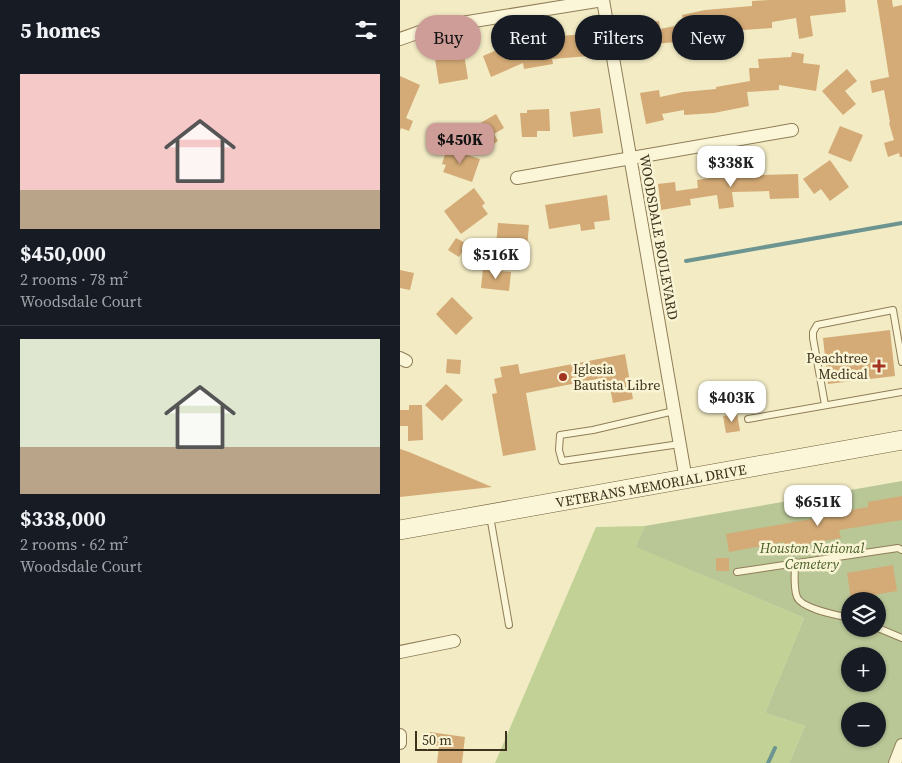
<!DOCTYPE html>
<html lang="en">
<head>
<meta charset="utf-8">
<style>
	body { margin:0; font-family:"Source Serif 4",serif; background:#242831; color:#f1f3f6; height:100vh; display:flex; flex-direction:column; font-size:19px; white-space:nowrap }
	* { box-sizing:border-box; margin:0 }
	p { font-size:16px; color:#9ea1a6 }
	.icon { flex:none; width:28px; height:28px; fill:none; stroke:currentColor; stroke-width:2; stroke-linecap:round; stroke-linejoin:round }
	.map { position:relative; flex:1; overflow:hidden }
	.panel { display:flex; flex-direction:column; background:#171b24; width:400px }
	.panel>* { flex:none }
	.top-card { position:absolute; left:15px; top:15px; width:411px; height:45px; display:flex; gap:10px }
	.tools { position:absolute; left:441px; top:592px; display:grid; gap:10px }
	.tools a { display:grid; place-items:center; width:45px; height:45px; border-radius:50%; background:#171b24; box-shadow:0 1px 4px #0004; font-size:25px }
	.scale { position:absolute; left:15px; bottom:12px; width:92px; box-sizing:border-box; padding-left:5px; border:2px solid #3e321e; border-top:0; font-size:14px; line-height:18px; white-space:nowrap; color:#3e321e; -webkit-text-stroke:4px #f9f4d4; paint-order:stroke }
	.price { position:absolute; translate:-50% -42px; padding:0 11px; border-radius:10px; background:#fff; color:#222; font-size:16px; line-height:32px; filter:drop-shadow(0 1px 2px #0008) }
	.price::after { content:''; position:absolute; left:50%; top:30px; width:15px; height:11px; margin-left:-8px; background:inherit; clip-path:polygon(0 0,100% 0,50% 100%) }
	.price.selected { background:#ce9d97; color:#111 }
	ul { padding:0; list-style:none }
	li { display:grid; align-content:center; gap:10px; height:265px; padding:0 20px }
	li+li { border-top:1px solid #363941 }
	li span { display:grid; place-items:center; height:155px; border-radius:0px; color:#555 }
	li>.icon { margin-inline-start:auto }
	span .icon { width:90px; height:90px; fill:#fffc; stroke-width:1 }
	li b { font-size:21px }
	h2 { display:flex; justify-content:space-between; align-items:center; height:60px; padding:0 20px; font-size:21px }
	.tag { padding:0 18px; border-radius:22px; background:#171b24; box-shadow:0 1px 4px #0004; font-size:18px; line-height:45px }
	.tag.selected { background:#ce9d97; color:#111 }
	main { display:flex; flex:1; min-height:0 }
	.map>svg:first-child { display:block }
	.green { fill:#c2d296 }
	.cemetery { fill:#b9c696; fill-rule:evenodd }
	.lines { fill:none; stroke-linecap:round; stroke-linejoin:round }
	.stream { stroke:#6c9490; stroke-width:4 }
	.building { fill:#d4ab76 }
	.service-casing { stroke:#8f7d58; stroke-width:8 }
	.minor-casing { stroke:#8f7d58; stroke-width:14 }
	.secondary-casing { stroke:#715e3b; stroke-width:20 }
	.service { stroke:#fcf6d8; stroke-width:6 }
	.minor { stroke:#fcf6d8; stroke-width:12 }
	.secondary { stroke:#fcf6d8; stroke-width:19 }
	.poi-dot { fill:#a43422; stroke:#f9f4d4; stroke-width:2 }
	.labels { text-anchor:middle; stroke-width:5; stroke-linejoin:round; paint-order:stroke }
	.street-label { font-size:14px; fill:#3e321e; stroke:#f9f4d4 }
	.poi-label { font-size:14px; fill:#3e321e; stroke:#f9f4d4; text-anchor:end }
	.park-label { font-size:14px; font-style:italic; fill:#455c22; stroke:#f9f4d4 }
</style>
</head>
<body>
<main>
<section class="panel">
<h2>5 homes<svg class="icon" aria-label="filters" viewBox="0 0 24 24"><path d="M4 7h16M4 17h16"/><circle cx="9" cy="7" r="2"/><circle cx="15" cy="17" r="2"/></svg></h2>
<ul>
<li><span style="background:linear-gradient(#f6c9c9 75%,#b9a48a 0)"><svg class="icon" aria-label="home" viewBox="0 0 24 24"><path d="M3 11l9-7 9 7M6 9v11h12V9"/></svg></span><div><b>$450,000</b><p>2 rooms · 78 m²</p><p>Woodsdale Court</p></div></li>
<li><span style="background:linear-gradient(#dfe7d0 70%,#b9a48a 0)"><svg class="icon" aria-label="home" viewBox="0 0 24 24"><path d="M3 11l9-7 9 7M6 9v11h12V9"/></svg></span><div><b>$338,000</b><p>2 rooms · 62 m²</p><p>Woodsdale Court</p></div></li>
</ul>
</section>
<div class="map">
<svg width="502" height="763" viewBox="0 0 502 763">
	<rect width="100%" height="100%" fill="#f2ebc4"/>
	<path class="green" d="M245,526L237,547L404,618L365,713L405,726L389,763H95L196,527Z"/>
	<path class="cemetery" d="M502,481V763H389L405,726L365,713L404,618L236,547L245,526ZM450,601H478V629H450ZM450,656H478V684H450ZM450,711H478V739H450Z"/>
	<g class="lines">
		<g class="stream">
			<path d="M286,261L502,223"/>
			<path d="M368,763L375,748"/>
		</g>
	</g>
	<g class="building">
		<path d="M368,0H445L446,12L410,16L413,36L399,39L396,18L372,22V28L304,33L305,36L276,42L232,46L230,24L259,21L260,29L284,24L282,15L305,10L352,6V1Z"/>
		<path d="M477,0H492L493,7L502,5V157H500L499,153L488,157L484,143L494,140L489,123L490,122L484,90L472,93L470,81L489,77Z"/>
		<path d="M187,34L189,56L152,59L153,64L124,69L123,63L91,77L83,56L110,44L111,47L158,39V36Z"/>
		<path d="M392,52L404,54L403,63L420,65L416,91L379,85V90L347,92L349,106L314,113L284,115V110L262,114L264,120L246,124L240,93L259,90L260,97L283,92L316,89V87L350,81L349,68H359L358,59L391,57Z"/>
		<path d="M64,54L68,79L39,84L35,59Z"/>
		<path d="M447,69L457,81L445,91L456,104L443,115L422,91Z"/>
		<path d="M0,76L20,85L6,118L13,121L9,131L1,128L0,131Z"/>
		<path d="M200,108L203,133L173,137L170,112Z"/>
		<path d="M149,109L150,131H137V137H122L120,113H127V110Z"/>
		<path d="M96,114L104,128L94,134L98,141L83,151L70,129Z"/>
		<path d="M440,126L463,135L451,162L428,153Z"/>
		<path d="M39,131L52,138L44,154L31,147Z"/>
		<path d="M47,148L80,159L72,182L43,172L46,165L42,164Z"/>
		<path d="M430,160L449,187L430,201L421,189L414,194L403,179Z"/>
		<path d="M335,169H360V175L398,174L399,198L370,199L369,191L332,192L334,207L319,209L317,195L290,199L291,205L261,210L258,184L275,182L276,191L298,188L297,180L335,174Z"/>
		<path d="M74,188L85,203L82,206L88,214L61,234L44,211Z"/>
		<path d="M207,195L210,220L194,222L195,229L181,231L180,224L149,229L145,205Z"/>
		<path d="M98,223L129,225L127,248L96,245Z"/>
		<path d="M56,238L67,244L59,257L48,250Z"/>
		<path d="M83,269L111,272L109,291L81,288Z"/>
		<path d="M0,270L14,273L10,290L0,288Z"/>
		<path d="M52,297L73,318L56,335L36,314Z"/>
		<path d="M490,330L495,376L428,384L423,338Z"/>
		<path d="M225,354L233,399L213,403L209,382L203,383L202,378L126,393L136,450L103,456L92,394L97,393L94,379L102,377L100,367L118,364L120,374Z"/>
		<path d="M47,359L61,360L60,374L46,373Z"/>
		<path d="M46,384L63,400L42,421L25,405Z"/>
		<path d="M9,405H22L23,440L8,441V426H0V410H9Z"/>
		<path d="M337,413L340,431L326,433L323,416Z"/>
		<path d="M0,449L9,452L92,487L0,497Z"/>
		<path d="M502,496V520L439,530L441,538L384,548L383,542L329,552L326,534L451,512V510L468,507V502Z"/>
		<rect x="316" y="558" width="13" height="13"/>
		<path d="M493,565L497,591L451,599L447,573Z"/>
		<path d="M30,732L65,737L62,763H37L39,746L29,745Z"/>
	</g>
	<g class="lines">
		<defs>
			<g id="service">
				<path d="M425,405L413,338V332L417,325L493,310L502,362"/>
				<path d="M274,411L193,430L160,435L159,450L162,461L280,444"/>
				<path d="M348,419L502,392"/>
				<path d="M90,516L109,625"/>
				<path d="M395,562C395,573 393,587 397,597C402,609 437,615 450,618"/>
				<path d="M337,572L498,548L502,550"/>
				<path d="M478,628L502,638"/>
			</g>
			<g id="minor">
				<path d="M203,0L286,480"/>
				<path d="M0,39L31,28L203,0"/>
				<path d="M117,178L392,130"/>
				<path d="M0,358L6,361"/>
				<path d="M0,652L54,641"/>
				<path d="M0,735V743"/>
				<path d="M495,763L502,745"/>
			</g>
			<path id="secondary" d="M0,530L502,440"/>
		</defs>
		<use href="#service" class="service-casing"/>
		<use href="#minor" class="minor-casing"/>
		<use href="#secondary" class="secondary-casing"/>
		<use href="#service" class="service"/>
		<use href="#minor" class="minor"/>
		<use href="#secondary" class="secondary"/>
	</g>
	<g class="poi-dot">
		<path d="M476.5 358.5h5v5h5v5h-5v5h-5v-5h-5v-5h5z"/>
		<circle cx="163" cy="377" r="5"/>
	</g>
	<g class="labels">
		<g class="street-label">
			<text transform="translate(259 237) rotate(80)" y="5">WOODSDALE BOULEVARD</text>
			<text transform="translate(251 486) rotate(-10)" y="5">VETERANS MEMORIAL DRIVE</text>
		</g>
		<g class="poi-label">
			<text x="468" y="363">Peachtree<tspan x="468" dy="16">Medical</tspan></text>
			<text x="173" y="374" text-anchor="start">Iglesia<tspan x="173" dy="16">Bautista Libre</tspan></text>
		</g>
		<g class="park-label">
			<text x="412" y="553">Houston National<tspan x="412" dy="16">Cemetery</tspan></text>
		</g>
	</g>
</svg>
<div class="tools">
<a><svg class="icon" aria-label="layers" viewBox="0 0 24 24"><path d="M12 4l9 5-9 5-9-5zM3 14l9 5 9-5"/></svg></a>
<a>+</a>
<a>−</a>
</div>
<div class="scale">50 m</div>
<b class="price selected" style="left:60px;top:165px">$450K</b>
<b class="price" style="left:331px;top:188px">$338K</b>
<b class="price" style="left:96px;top:280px">$516K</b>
<b class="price" style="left:332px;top:423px">$403K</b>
<b class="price" style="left:418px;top:527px">$651K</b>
<div class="top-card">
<a class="tag selected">Buy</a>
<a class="tag">Rent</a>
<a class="tag">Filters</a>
<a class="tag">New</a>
</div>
</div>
</main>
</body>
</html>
